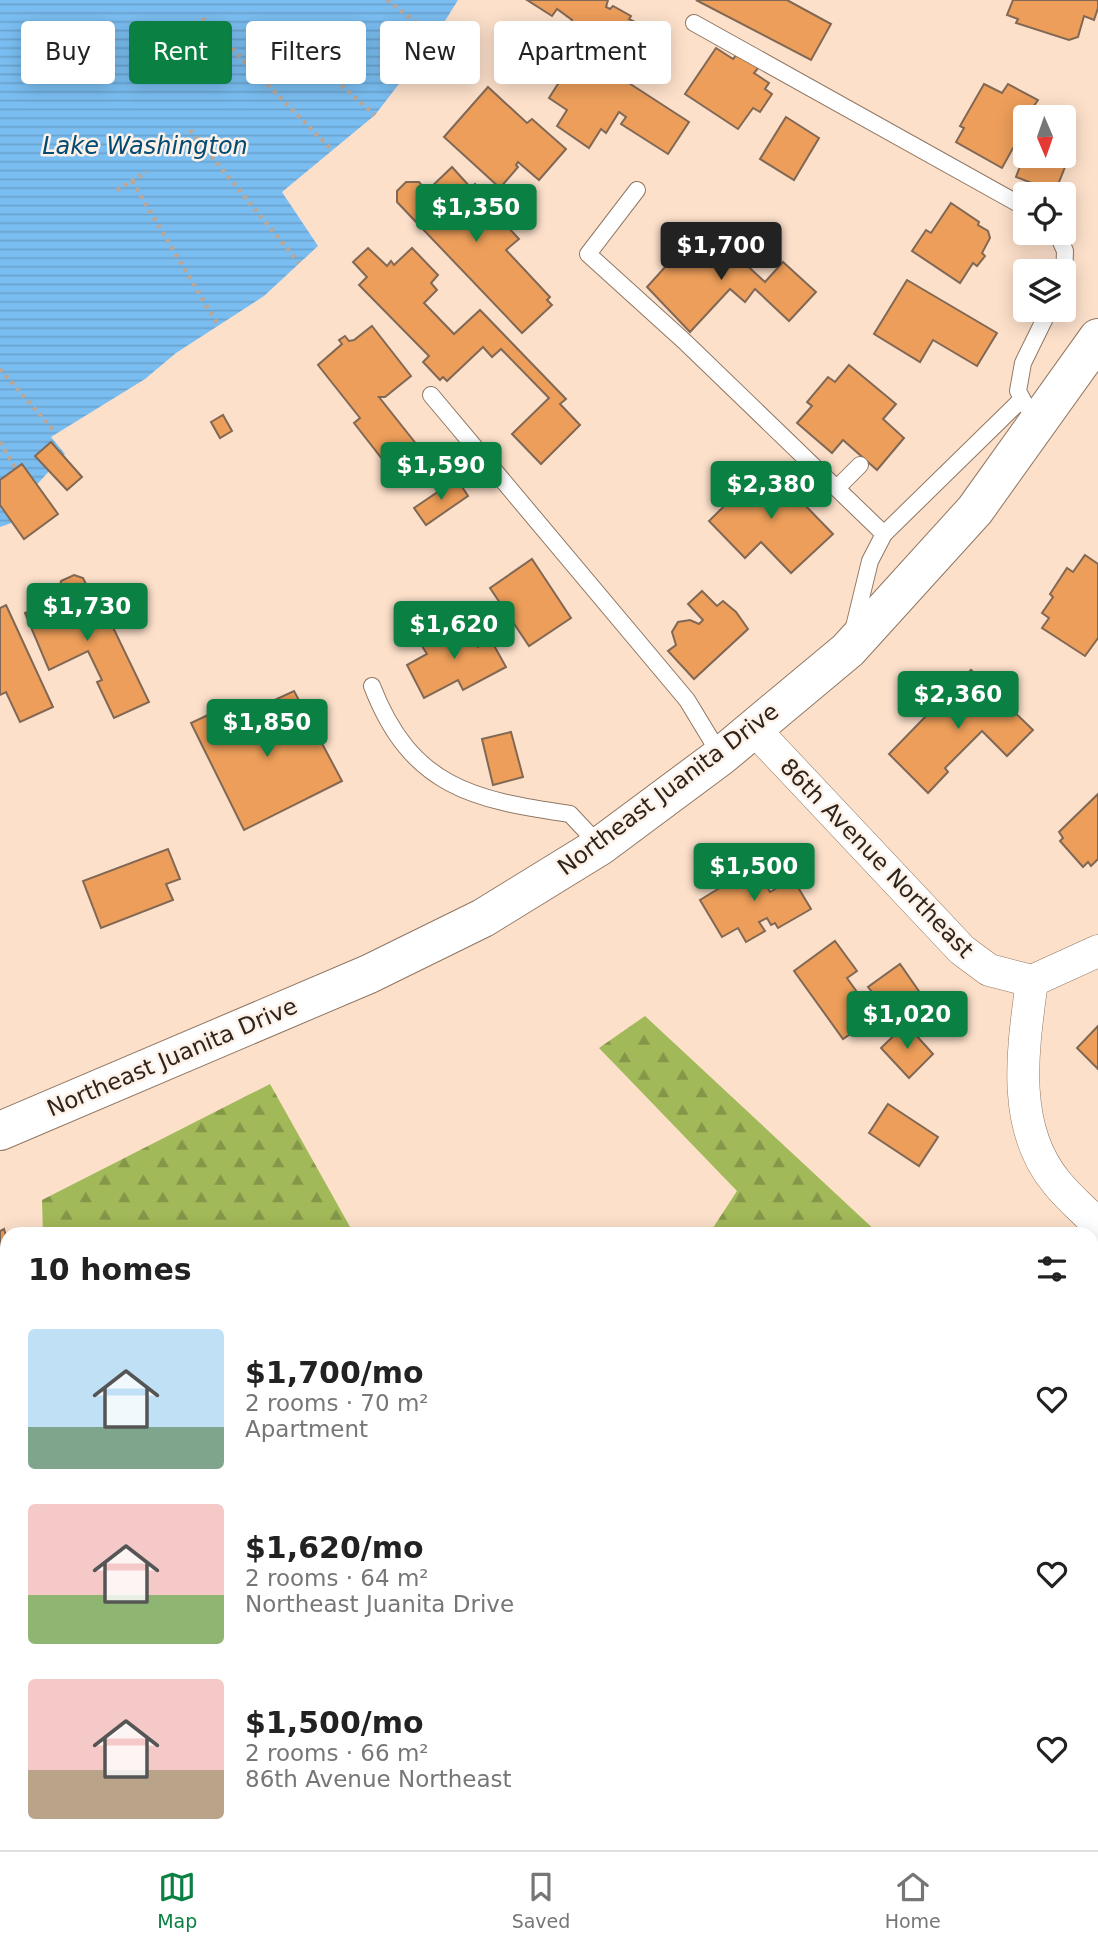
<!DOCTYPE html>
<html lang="en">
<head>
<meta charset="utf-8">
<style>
	body { margin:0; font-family:"DejaVu Sans",sans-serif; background:#f2f2f2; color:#222; height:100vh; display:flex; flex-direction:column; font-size:26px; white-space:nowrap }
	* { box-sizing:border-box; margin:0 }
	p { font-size:23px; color:#767676 }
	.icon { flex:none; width:38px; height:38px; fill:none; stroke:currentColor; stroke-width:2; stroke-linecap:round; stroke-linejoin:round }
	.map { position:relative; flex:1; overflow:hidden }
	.panel { position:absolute; left:0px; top:1227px; width:1099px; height:625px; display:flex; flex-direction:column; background:#fff; border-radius:21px 21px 0 0; box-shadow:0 4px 18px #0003 }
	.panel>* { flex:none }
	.hud { position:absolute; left:21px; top:21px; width:700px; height:63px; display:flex; gap:14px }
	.needle { width:46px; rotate:178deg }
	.controls { position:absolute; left:1013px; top:105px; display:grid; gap:14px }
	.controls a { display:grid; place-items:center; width:63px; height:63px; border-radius:7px; background:#fff; box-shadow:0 4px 18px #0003; font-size:35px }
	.price { position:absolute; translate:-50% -60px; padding:0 16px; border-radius:7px; background:#0b8043; color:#fff; font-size:23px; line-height:46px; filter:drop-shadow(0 2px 4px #0008) }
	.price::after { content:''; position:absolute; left:50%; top:42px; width:21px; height:16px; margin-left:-10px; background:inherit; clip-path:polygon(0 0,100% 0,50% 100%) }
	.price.selected { background:#222; color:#fff }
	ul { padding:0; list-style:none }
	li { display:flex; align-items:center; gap:21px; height:175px; padding:0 28px }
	li span { display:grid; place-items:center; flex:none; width:196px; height:140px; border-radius:7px; color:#555 }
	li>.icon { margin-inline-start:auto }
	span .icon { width:84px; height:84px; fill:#fffc; stroke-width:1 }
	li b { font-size:30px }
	h2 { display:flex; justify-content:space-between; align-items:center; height:84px; padding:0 28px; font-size:30px }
	.chip { padding:0 24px; border-radius:7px; background:#fff; box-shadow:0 4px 18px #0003; font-size:24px; line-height:63px }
	.chip.selected { background:#0b8043; color:#fff }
	.menu { display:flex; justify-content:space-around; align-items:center; height:98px; border-top:2px solid #e0e0e0; background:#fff; font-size:19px; color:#767676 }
	.menu a { display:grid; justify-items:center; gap:4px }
	.menu .selected { color:#0b8043 }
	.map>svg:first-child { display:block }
	.forest { fill:url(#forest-firs) }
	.water { fill:url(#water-rules) }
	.building { fill:#ed9e5a; stroke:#816855; stroke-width:2 }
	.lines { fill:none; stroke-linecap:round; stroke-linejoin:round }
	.lane-casing { stroke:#907763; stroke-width:18 }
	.street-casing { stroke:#907763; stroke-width:33 }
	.secondary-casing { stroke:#907763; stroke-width:40 }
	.path { stroke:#bda694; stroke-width:4.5; stroke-dasharray:3.5 5; stroke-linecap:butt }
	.lane { stroke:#fff; stroke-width:16 }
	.street { stroke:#fff; stroke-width:32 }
	.secondary { stroke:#fff; stroke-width:38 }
	.labels { text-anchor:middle; stroke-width:5; stroke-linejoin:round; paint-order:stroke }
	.street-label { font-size:23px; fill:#2e241c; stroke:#fdf1e8 }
	.water-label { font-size:24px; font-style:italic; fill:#014b74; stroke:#fdf1e8 }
</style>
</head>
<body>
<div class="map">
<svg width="1098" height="1850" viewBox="0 0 1098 1850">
	<defs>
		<pattern id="forest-firs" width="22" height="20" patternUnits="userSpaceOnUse" patternTransform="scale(1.75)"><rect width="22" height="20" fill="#a1b958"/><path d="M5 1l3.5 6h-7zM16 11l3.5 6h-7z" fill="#849648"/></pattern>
		<pattern id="water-rules" width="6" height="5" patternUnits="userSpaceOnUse" patternTransform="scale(1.75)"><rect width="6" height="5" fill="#7abef1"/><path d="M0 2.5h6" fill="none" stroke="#6aa3ce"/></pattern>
	</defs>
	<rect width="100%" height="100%" fill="#fce0ca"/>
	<g class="forest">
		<path d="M645,1016L879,1234H709L737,1191L599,1048Z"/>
		<path d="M270,1084L354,1234H43L42,1200Z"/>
		<path d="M7,1399V1651L0,1650V1401Z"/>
		<path d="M1092,1432L1098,1437V1850H681L679,1845L1092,1844Z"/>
	</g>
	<path class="water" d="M0,0H458L435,37L375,115L282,192L318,246L264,296L176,353L145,379L51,437L65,454L30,492L17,521L0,527Z"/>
	<g class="building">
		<path d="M527,0H608L606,7L610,9L613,6L631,16L629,19L645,27V32L627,67L568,32L572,20L557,9L552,16Z"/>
		<path d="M696,0H787L831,24L811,60Z"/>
		<path d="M1013,0H1098V8L1094,20L1084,16L1078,37L1069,40L1016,23L1018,19L1007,15Z"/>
		<path d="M547,30L689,122L668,154L621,124L626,117L619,112L606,133L601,129L589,148L557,126L567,110L549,98L563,76L531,55Z"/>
		<path d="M716,48L733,59L737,54L759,67L754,73L769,83L765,89L772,94L760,112L753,108L738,129L685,94Z"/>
		<path d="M984,84L1002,93L1008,84L1038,100L1026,117V135L1022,141L1026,143V156L1069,157L1055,192L1016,177L1025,153L1013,148L1002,168L956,142L964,128L960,126Z"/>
		<path d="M488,87L527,123L532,119L566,149L539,180L518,162L516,165L518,167L500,188L444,137Z"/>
		<path d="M786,117L819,138L794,180L760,159Z"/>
		<path d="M452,167L471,188L475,184L498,209L494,212L519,239L506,250L550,297L547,300L552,305L522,333L397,202V191L406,182H419L427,191Z"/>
		<path d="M951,203L979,222L978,225L988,231L990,238L982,253L985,256L977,266L973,263L960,283L912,251L926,230L931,233Z"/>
		<path d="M703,225L765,282L783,262L816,292L789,321L755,289L745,302L730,289L690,332L647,287Z"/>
		<path d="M368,248L387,266L391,261L394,265L412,248L438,275L431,283L437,290L424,303L454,334L480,310L566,399L560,404L580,425L541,464L512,434L549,398L501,349L492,357L483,347L447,381L443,377L440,380L423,362L429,356L359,285L367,277L353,262Z"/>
		<path d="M907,280L997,333L977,366L933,340L920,362L874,334Z"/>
		<path d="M372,326L411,376L385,397H379L425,455L397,478L354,423L360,418L318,365L342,344L339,340L345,336L349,341L354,340Z"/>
		<path d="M849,365L896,404L883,419L904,438L877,470L843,440L832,453L797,423L812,406L807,402L828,377L835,382Z"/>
		<path d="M223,415L232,431L220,438L211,422Z"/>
		<path d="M51,442L82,477L67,490L35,456Z"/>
		<path d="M22,464L58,514L24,539L0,505V480Z"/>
		<path d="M766,465L833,534L791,573L761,542L745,558L709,521Z"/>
		<path d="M457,479L468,496L426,525L414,508Z"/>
		<path d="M1085,555L1098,564V638L1085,656L1042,628L1049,618L1042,613L1053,597L1050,594L1067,568L1073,572Z"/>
		<path d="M532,559L571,618L529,646L490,588Z"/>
		<path d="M74,575L83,578L104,619L108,617L149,702L114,718L97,682L102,680L88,651L49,670L25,613L62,596L59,590L61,581Z"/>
		<path d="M702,591L717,606L723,601L736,612L748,629L694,679L668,651L676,645L672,632L678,622L690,620L699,624L703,620L688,604Z"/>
		<path d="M6,605L53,707L20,722L6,692L0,695V608Z"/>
		<path d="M464,620L478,647L491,640L506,667L463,690L458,680L424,698L407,665L427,654L420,643Z"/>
		<path d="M971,670L1033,730L1007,756L982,731L945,768L948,772L928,793L889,754Z"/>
		<path d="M294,691L342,781L244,830L191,723L229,705L239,724L270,709L268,703Z"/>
		<path d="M511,732L523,777L493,785L482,739Z"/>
		<path d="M1098,794V859L1091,866L1088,862L1083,867L1060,841L1063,838L1059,832Z"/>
		<path d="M168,849L180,879L166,884L173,900L101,928L83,881Z"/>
		<path d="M767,859L771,867L775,864L782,875L765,884L770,892L793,879L811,909L778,928L775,923L771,925L767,918L759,922L765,931L746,942L738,928L722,937L700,900Z"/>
		<path d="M835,941L857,971L847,978L862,999L872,992L868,987L900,964L923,997L891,1020L885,1010L843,1039L794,971Z"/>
		<path d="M906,1024L933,1054L909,1078L881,1048Z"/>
		<path d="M1098,1026V1069L1077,1048Z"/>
		<path d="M888,1104L938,1137L919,1166L869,1133Z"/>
		<path d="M4,1229L7,1239V1361L0,1363V1231Z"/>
	</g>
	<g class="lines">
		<defs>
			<g id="lane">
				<path d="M694,23L1026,208"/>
				<path d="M637,190L588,254L684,341L884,534L870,561L853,631"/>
				<path d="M1057,233L1065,251L1064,278"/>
				<path d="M431,395L687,700L721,756"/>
				<path d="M1026,406L1018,391L1023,363L1049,310"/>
				<path d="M837,488L860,465"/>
				<path d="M884,534L1022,399"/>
				<path d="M372,686C411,787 473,800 570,814L600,846"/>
			</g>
			<g id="street">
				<path d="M754,729L962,950L989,970L1032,981"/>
				<path d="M1032,981C1023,1048 1010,1127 1057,1183C1069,1198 1085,1211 1098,1225"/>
				<path d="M1032,981L1098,951"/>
			</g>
			<path id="secondary" d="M0,1131L369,974L483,918L600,846L721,756L848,650L975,510L1098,338"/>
		</defs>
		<use href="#lane" class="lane-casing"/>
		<use href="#street" class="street-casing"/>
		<use href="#secondary" class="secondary-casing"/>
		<g class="path">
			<path d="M387,0L435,37"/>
			<path d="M202,18L331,149"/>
			<path d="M284,35L375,115"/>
			<path d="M190,130L299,263"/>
			<path d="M132,181L218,325"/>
			<path d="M117,190L147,172"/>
			<path d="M0,369L56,433"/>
			<path d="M0,442L16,469"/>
		</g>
		<use href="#lane" class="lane"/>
		<use href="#street" class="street"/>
		<use href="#secondary" class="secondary"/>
	</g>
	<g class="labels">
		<g class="street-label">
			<text transform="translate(668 789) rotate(-37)" y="8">Northeast Juanita Drive</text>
			<text transform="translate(877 858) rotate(46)" y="8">86th Avenue Northeast</text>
			<text transform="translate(172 1057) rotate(-23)" y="8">Northeast Juanita Drive</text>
		</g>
		<g class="water-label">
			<text x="145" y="154">Lake Washington</text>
		</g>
	</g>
</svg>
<div class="controls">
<a><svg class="needle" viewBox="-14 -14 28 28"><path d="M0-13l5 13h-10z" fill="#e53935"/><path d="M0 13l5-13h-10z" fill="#767676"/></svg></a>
<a><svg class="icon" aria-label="locate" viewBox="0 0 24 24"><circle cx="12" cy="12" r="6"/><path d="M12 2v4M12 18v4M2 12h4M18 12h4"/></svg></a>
<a><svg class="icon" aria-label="layers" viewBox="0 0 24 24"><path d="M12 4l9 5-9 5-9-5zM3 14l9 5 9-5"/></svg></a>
</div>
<b class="price" style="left:476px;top:244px">$1,350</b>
<b class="price selected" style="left:721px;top:282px">$1,700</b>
<b class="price" style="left:441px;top:502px">$1,590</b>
<b class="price" style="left:771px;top:521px">$2,380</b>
<b class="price" style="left:87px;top:643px">$1,730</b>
<b class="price" style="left:454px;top:661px">$1,620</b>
<b class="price" style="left:958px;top:731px">$2,360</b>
<b class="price" style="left:267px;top:759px">$1,850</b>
<b class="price" style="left:754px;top:903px">$1,500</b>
<b class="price" style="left:907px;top:1051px">$1,020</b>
<div class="hud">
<a class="chip">Buy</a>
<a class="chip selected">Rent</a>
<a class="chip">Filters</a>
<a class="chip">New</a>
<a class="chip">Apartment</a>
</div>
<section class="panel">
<h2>10 homes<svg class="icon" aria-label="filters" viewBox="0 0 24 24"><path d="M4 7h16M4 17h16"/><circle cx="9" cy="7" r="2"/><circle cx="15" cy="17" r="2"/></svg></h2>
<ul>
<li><span style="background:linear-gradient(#bfe0f5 70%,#7fa58c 0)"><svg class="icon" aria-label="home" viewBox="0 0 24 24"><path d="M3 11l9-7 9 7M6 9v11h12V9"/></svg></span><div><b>$1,700/mo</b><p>2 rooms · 70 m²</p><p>Apartment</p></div><svg class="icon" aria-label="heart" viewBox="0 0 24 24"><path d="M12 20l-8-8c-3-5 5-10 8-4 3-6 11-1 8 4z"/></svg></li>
<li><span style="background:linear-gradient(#f6c9c9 65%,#8fb573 0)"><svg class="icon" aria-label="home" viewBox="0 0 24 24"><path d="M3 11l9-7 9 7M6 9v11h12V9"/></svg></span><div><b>$1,620/mo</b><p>2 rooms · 64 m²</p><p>Northeast Juanita Drive</p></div><svg class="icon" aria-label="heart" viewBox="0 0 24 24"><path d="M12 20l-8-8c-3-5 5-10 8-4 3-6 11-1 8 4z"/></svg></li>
<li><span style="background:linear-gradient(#f6c9c9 65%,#b9a48a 0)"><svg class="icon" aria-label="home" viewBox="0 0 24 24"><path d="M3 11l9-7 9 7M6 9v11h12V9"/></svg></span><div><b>$1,500/mo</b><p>2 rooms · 66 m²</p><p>86th Avenue Northeast</p></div><svg class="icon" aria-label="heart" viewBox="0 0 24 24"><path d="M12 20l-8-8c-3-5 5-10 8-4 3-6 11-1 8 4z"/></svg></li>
</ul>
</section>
</div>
<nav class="menu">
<a class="selected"><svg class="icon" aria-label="map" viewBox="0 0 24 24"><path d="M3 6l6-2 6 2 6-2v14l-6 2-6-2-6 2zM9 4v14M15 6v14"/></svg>Map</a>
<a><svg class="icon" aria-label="saved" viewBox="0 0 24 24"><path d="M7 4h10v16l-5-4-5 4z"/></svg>Saved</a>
<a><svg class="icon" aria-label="home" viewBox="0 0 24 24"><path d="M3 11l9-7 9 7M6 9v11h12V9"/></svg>Home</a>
</nav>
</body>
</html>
